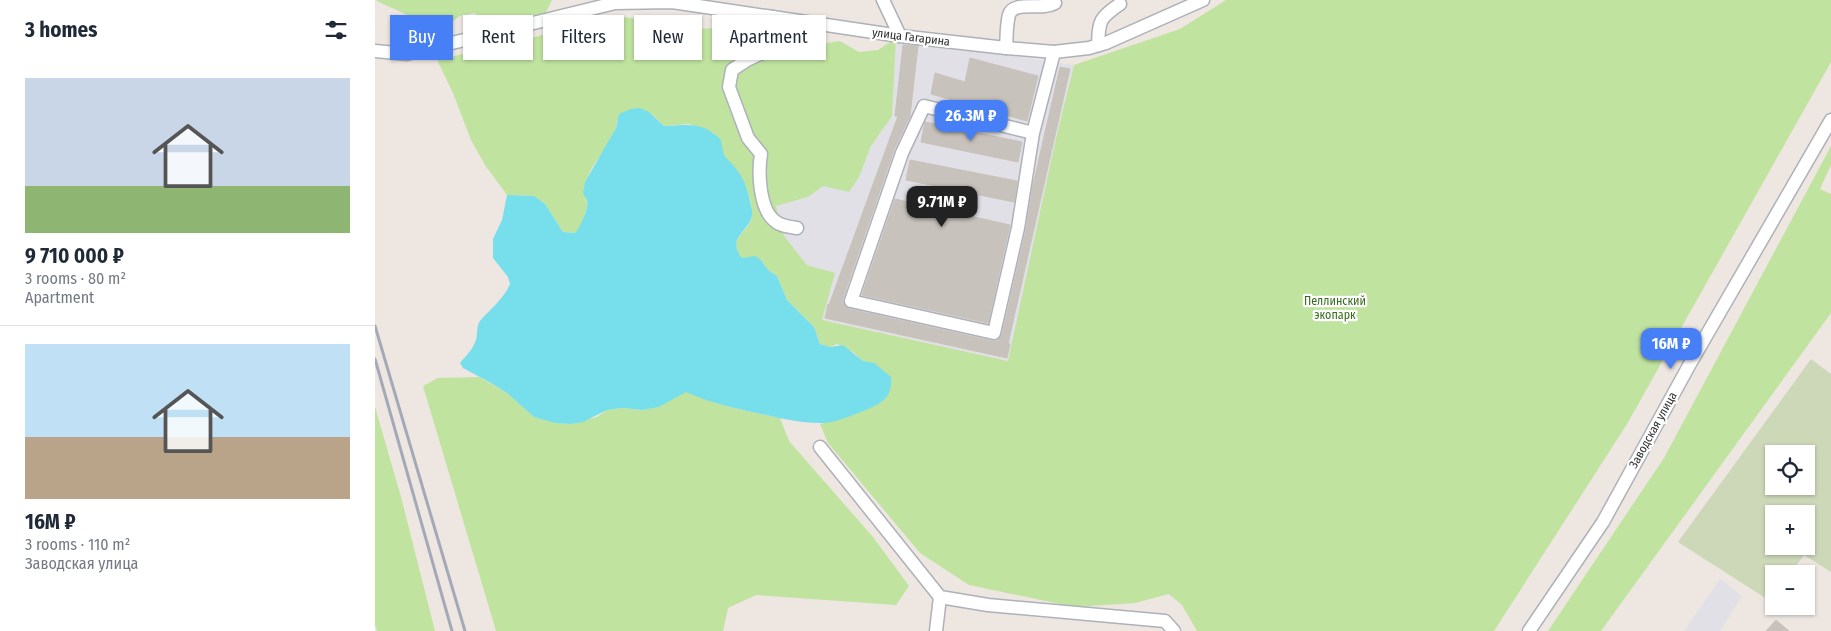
<!DOCTYPE html>
<html lang="en">
<head>
<meta charset="utf-8">
<style>
	body { margin:0; font-family:"Fira Sans Condensed",sans-serif; background:#f6f6f7; color:#1f2937; height:100vh; display:flex; flex-direction:column; font-size:19px; white-space:nowrap }
	* { box-sizing:border-box; margin:0 }
	p { font-size:16px; color:#747a83 }
	.icon { flex:none; width:28px; height:28px; fill:none; stroke:currentColor; stroke-width:2; stroke-linecap:round; stroke-linejoin:round }
	.map { position:relative; flex:1; overflow:hidden }
	.side { display:flex; flex-direction:column; background:#fff; width:375px }
	.side>* { flex:none }
	.top-card { position:absolute; left:15px; top:15px; width:475px; height:45px; display:flex; gap:10px }
	.tools { position:absolute; left:1390px; top:445px; display:grid; gap:10px }
	.tools a { display:grid; place-items:center; width:50px; height:50px; border-radius:0px; background:#fff; box-shadow:0 1px 4px #0004; font-size:25px }
	.price { position:absolute; translate:-50% -42px; padding:0 11px; border-radius:10px; background:#467ff6; color:#fff; font-size:16px; line-height:32px; filter:drop-shadow(0 1px 2px #0008) }
	.price::after { content:''; position:absolute; left:50%; top:30px; width:15px; height:11px; margin-left:-8px; background:inherit; clip-path:polygon(0 0,100% 0,50% 100%) }
	.price.active { background:#222; color:#fff }
	ul { padding:0; list-style:none }
	li { display:grid; align-content:center; gap:10px; height:265px; padding:0 25px }
	li+li { border-top:1px solid #e0e1e3 }
	li span { display:grid; place-items:center; height:155px; border-radius:0px; color:#555 }
	li>.icon { margin-inline-start:auto }
	span .icon { width:90px; height:90px; fill:#fffc; stroke-width:1 }
	li b { font-size:21px }
	h2 { display:flex; justify-content:space-between; align-items:center; height:60px; padding:0 25px; font-size:21px }
	.tag { padding:0 18px; border-radius:0px; background:#fff; box-shadow:0 1px 4px #0004; font-size:18px; line-height:45px }
	.tag.active { background:#467ff6; color:#fff }
	main { display:flex; flex:1; min-height:0 }
	.map>svg:first-child { display:block }
	.industrial { fill:#e1e0e7 }
	.green { fill:#c0e39f }
	.cemetery { fill:#ccd8b8; fill-rule:evenodd }
	.water { fill:#77deec }
	.building { fill:#c7c2bc; stroke:#cac2ba }
	.lines { fill:none; stroke-linecap:round; stroke-linejoin:round }
	.minor-casing { stroke:#adb1b9; stroke-width:15 }
	.minor { stroke:#fff; stroke-width:12 }
	.rail { stroke:#a3a9b7; stroke-width:3 }
	.labels { text-anchor:middle; stroke-width:4.5; stroke-linejoin:round; paint-order:stroke }
	.street-label { font-size:12px; fill:#2d2d2d; stroke:#fff }
	.park-label { font-size:12px; fill:#386b1d; stroke:#fff }
</style>
</head>
<body>
<main>
<section class="side">
<h2>3 homes<svg class="icon" aria-label="filters" viewBox="0 0 24 24"><path d="M4 7h16M4 17h16"/><circle cx="9" cy="7" r="2"/><circle cx="15" cy="17" r="2"/></svg></h2>
<ul>
<li><span style="background:linear-gradient(#c9d6e8 70%,#8fb573 0)"><svg class="icon" aria-label="home" viewBox="0 0 24 24"><path d="M3 11l9-7 9 7M6 9v11h12V9"/></svg></span><div><b>9 710 000 ₽</b><p>3 rooms · 80 m²</p><p>Apartment</p></div></li>
<li><span style="background:linear-gradient(#bfe0f5 60%,#b9a48a 0)"><svg class="icon" aria-label="home" viewBox="0 0 24 24"><path d="M3 11l9-7 9 7M6 9v11h12V9"/></svg></span><div><b>16M ₽</b><p>3 rooms · 110 m²</p><p>Заводская улица</p></div></li>
</ul>
</section>
<div class="map">
<svg width="1456" height="631" viewBox="0 0 1456 631">
	<rect width="100%" height="100%" fill="#eee6e1"/>
	<g class="industrial">
		<path d="M521,38L699,65L681,138L634,361L447,320L460,273L432,265L409,237L401,206L433,197L448,186L484,177L496,146L517,116Z"/>
		<path d="M1345,579L1367,596L1345,631H1309Z"/>
	</g>
	<g class="green">
		<path d="M0,0H177L170,14L144,22L122,23L99,13L85,16L69,28L50,29C36,14 18,9 0,0Z"/>
		<path d="M851,0H1456V62L1252,424L1119,631H822L807,605L794,594L760,603L700,607L594,585L545,553L453,443L445,424L471,417L488,361L478,352L462,344L455,347L445,344L439,327L412,300L402,276L393,270L386,260L367,258C350,236 377,233 377,214C377,200 370,182 362,170C358,165 352,161 348,156C344,150 342,141 340,134L314,124L289,126L279,116L265,108L251,111L242,121L241,128L229,150L218,166L210,182L212,207L206,228L200,233L188,232L170,204L159,196L132,195L110,165L96,140L78,93L62,60L156,38L225,20L237,15L261,19L284,28L306,30L372,26L382,36L410,50L465,41L484,52L503,50L521,38L517,116L496,146L484,177L474,192L448,186L433,197L401,206L409,236L432,265L460,273L447,320L633,361L681,138L699,65L805,29Z"/>
		<path d="M1456,146V165L1445,189L1456,194V313L1226,631H1173L1289,458Z"/>
		<path d="M104,377L132,393L159,417L181,423L195,424L222,417L232,410L247,408L268,410L284,407L311,391C341,406 373,411 405,418L414,441L498,537L534,586L521,605L381,595L353,608L348,631H121L48,386L63,378Z"/>
		<path d="M0,407L26,497L60,631H2L0,625Z"/>
	</g>
	<path class="cemetery" d="M1436,359L1456,374V572L1429,555L1415,574H1399V596L1395,601L1303,542ZM1399,454H1431V486H1399ZM1399,514H1431V546H1399Z"/>
	<path class="water" d="M265,108L274,112L289,126C312,125 328,121 346,140C349,162 351,155 362,170C371,181 374,196 377,210C380,231 349,235 367,258L380,256L386,260L393,270L402,276L412,300L439,327L445,344L455,347L468,345L488,361L499,363L516,377C518,396 508,403 491,410C477,415 459,424 444,423C427,423 408,419 391,415C364,409 337,404 311,392L284,407L268,410L247,408L232,410L208,422L195,424L180,423L159,417L132,393L114,382L88,368L85,363C91,356 98,349 101,340C103,333 101,327 105,321C116,308 128,300 135,284L133,277L118,258V239L127,220L132,195L159,196L170,204L188,232L200,233C205,228 214,208 212,201C212,199 209,195 208,193L210,182L241,128L244,114L256,109Z"/>
	<g class="building">
		<path d="M528,45L543,46L535,116L519,150L468,298V303L474,309L617,341H622L627,335L651,230L658,185L685,67L695,69L633,344H635L632,358L450,318L453,304L454,305L523,116H520Z"/>
		<path d="M595,58L663,76L652,121L556,94L560,73L590,82Z"/>
		<path d="M550,122L647,142L643,162L546,142Z"/>
		<path d="M535,160L642,181L639,202L531,180Z"/>
		<path d="M520,199L635,225L613,323L487,295Z"/>
		<path d="M1401,620L1414,631H1391Z"/>
	</g>
	<g class="lines">
		<defs>
			<g id="minor">
				<path d="M508,0L525,36"/>
				<path d="M398,17L396,49L372,60L357,70L354,87L373,138L386,154C383,172 384,209 400,221C405,226 415,227 422,228"/>
				<path d="M723,45C724,21 724,18 745,4"/>
				<path d="M631,48C632,37 631,26 634,15C638,0 666,11 680,3"/>
				<path d="M0,51L32,54L240,3L297,2L525,36L631,48L679,52L714,48L731,43L828,0"/>
				<path d="M658,133L549,106L527,153L476,301L619,333L643,228L658,133L679,52"/>
				<path d="M445,447L565,597L613,605L790,621L799,631"/>
				<path d="M561,631L565,597"/>
				<path d="M1154,631L1228,522L1316,362L1456,120"/>
			</g>
		</defs>
		<use href="#minor" class="minor-casing"/>
		<use href="#minor" class="minor"/>
		<g class="rail">
			<path d="M0,326L90,631"/>
			<path d="M0,359L77,631"/>
		</g>
	</g>
	<g class="labels">
		<g class="street-label">
			<text transform="translate(536 37) rotate(7)" y="4">улица Гагарина</text>
			<text transform="translate(1278 430) rotate(-61)" y="4">Заводская улица</text>
		</g>
		<g class="park-label">
			<text x="960" y="305">Пеллинский<tspan x="960" dy="14">экопарк</tspan></text>
		</g>
	</g>
</svg>
<div class="tools">
<a><svg class="icon" aria-label="locate" viewBox="0 0 24 24"><circle cx="12" cy="12" r="6"/><path d="M12 2v4M12 18v4M2 12h4M18 12h4"/></svg></a>
<a>+</a>
<a>−</a>
</div>
<b class="price" style="left:596px;top:142px">26.3M ₽</b>
<b class="price active" style="left:567px;top:228px">9.71M ₽</b>
<b class="price" style="left:1296px;top:370px">16M ₽</b>
<div class="top-card">
<a class="tag active">Buy</a>
<a class="tag">Rent</a>
<a class="tag">Filters</a>
<a class="tag">New</a>
<a class="tag">Apartment</a>
</div>
</div>
</main>
</body>
</html>
